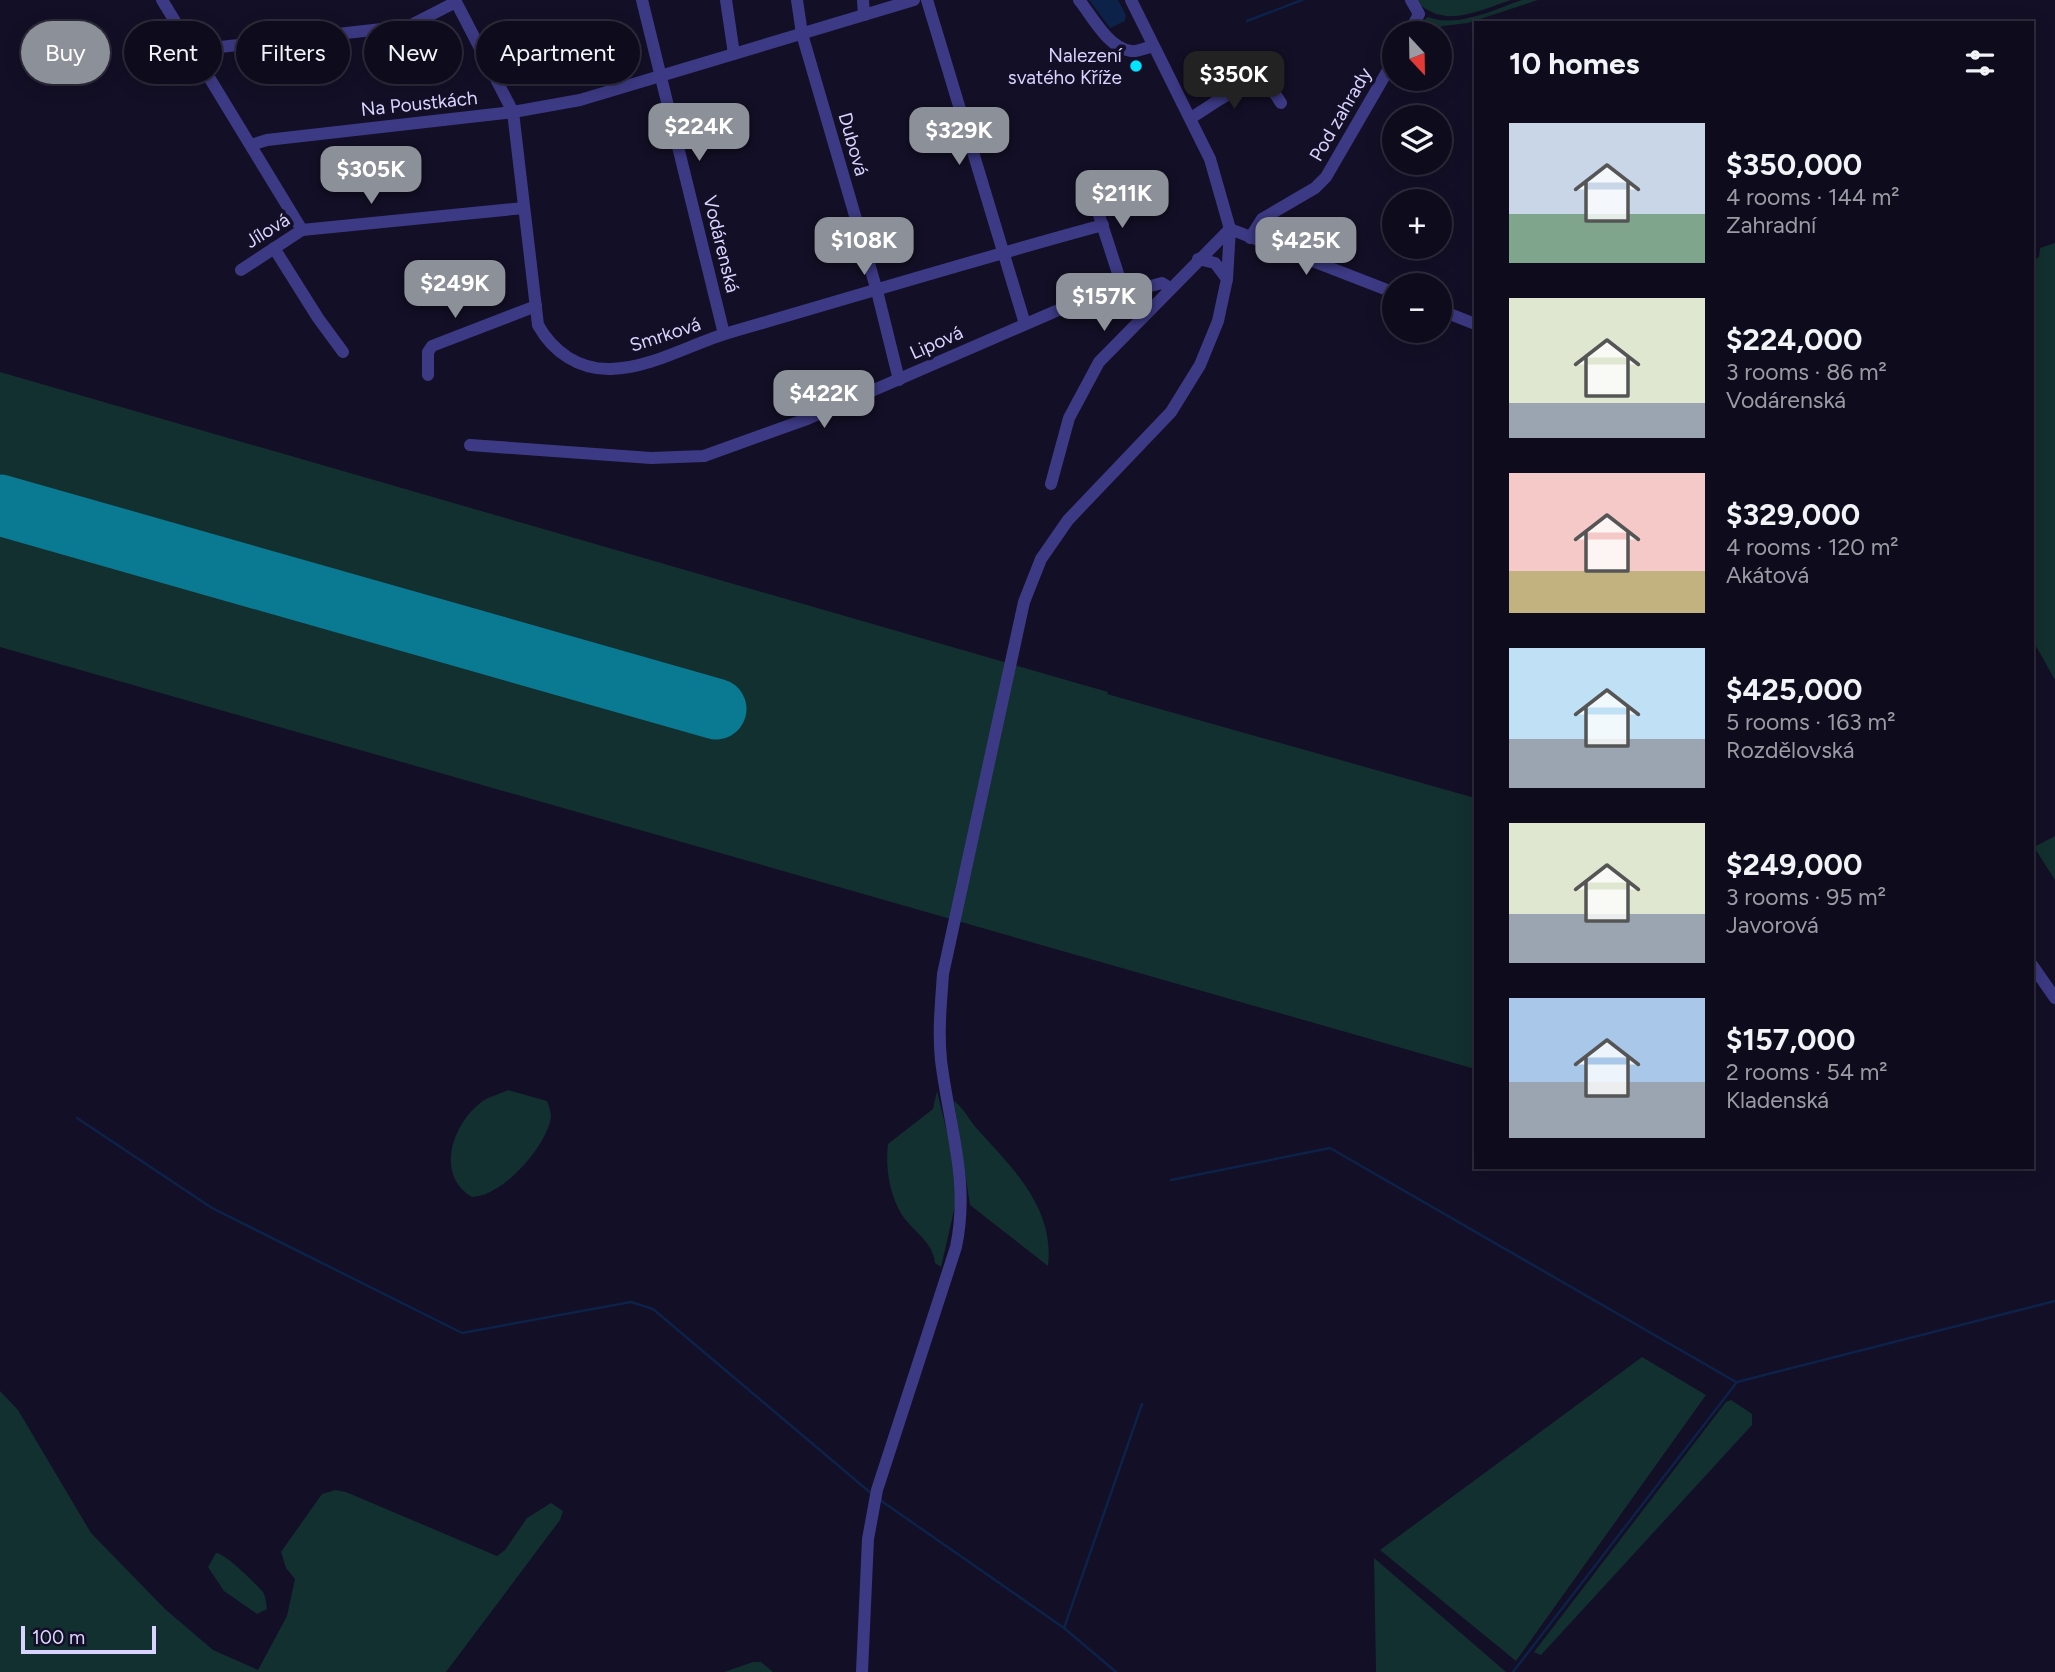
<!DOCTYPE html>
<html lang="en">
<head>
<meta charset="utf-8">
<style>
	body { margin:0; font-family:Figtree,sans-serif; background:#1c1929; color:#f1f3f6; height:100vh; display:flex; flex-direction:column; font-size:26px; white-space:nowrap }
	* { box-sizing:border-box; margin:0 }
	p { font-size:23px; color:#9b9ba3 }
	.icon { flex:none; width:38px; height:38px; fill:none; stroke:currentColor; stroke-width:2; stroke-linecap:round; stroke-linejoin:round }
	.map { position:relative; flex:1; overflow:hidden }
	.side { position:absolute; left:1474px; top:21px; width:560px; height:1148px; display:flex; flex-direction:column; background:#0e0b1c; border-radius:0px; box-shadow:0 4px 18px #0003,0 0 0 2px #2e2b3b }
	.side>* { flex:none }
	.banner { position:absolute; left:21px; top:21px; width:665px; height:63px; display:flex; gap:14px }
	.needle { width:46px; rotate:158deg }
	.controls { position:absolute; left:1382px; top:21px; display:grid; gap:14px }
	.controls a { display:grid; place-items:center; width:70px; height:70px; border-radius:50%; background:#0e0b1c; box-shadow:0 4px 18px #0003,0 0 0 2px #2e2b3b; font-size:35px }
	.scale { position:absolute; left:21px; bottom:18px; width:135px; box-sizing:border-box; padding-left:7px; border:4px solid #d9d4ff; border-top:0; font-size:19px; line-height:24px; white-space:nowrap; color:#d9d4ff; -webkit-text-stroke:5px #130f26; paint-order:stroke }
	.price { position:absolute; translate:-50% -60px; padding:0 16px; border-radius:14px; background:#8c9099; color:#fff; font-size:23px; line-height:46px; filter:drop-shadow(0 2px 4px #0008) }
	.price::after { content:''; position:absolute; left:50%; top:42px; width:21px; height:16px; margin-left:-10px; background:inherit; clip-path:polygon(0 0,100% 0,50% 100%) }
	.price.active { background:#222; color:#fff }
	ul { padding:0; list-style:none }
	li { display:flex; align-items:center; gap:21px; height:175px; padding:0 35px }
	li span { display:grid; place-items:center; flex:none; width:196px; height:140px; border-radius:0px; color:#555 }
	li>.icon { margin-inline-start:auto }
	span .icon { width:84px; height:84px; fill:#fffc; stroke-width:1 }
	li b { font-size:30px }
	h2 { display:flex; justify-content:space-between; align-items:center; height:84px; padding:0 35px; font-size:30px }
	.chip { padding:0 24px; border-radius:32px; background:#0e0b1c; box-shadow:0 4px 18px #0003,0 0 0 2px #2e2b3b; font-size:24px; line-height:63px }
	.chip.active { background:#8c9099; color:#fff }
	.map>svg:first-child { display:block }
	.green { fill:#12302f }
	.water { fill:#0c2248 }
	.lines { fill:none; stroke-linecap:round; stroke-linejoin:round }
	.stream { stroke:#0c2248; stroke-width:2.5 }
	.runway { stroke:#0a7a92; stroke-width:61 }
	.minor { stroke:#3d3a85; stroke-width:12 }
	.poi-dot { fill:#00e5ff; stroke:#130f26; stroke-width:2.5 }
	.labels { text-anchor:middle; stroke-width:7; stroke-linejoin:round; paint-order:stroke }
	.poi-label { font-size:19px; fill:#d9d4ff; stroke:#130f26; text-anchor:end }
	.street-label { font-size:19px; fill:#d9d4ff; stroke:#130f26 }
</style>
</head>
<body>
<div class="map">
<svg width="2055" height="1672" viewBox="0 0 2055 1672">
	<rect width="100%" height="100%" fill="#130f26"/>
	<g class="green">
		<path d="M1415,0H1511C1478,11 1443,30 1415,0Z"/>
		<path d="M1522,0H1538L1468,23L1442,26L1436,33H1423L1417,25L1428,17C1459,28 1492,10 1522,0Z"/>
		<path d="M2055,243V680L2032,639V261L2039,257L2040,248Z"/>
		<path d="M0,372L1108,692L1107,694L1475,798V1069L0,647Z"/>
		<path d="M2055,836V880L2034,847Z"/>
		<path d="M508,1090L547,1101C549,1106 551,1112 551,1117C547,1146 502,1197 472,1197C434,1175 453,1122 483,1101C490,1096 500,1094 508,1090Z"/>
		<path d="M937,1091L955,1165L958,1193L941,1267L935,1263C933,1243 917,1234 905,1219C890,1199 885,1168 888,1144L933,1109Z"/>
		<path d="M954,1101C962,1106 970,1121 978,1130C1013,1168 1055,1209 1048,1266L970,1205Z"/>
		<path d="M1642,1357L1706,1395L1516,1661L1380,1550Z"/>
		<path d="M0,1391L18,1410L91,1533L165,1609L213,1650L258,1670L287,1616L295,1579L286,1568L281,1552L322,1494L335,1490L346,1492L497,1556L505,1550L527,1518L551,1503L563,1511L560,1520L446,1672H0Z"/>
		<path d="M1731,1400L1752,1414V1425L1541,1655L1534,1652L1726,1402Z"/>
		<path d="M216,1553C225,1553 256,1584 263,1592C266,1597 266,1603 267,1609L257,1614L224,1591L208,1567Z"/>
		<path d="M1374,1558L1506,1672H1376Z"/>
		<path d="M753,1662H761L773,1672H724Z"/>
	</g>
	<path class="water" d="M1089,0H1118L1126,15L1125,21L1110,28Z"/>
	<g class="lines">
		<g class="stream">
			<path d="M1247,21L1302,0"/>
			<path d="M77,1118L212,1208L462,1333L631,1302L653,1309L872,1494"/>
			<path d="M1171,1180L1330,1148L1736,1382"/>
			<path d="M880,1500L1064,1628L1116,1672"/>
			<path d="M1064,1628L1142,1404"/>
			<path d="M1513,1672L1737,1382L2055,1301"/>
		</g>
		<path class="runway" d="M0,505L716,709"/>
		<g class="minor">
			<path d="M162,0L302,230"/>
			<path d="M455,0L513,112L538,325C553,352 579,370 611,369C651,368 691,344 728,333C853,297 977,259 1103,225"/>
			<path d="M642,0L724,334"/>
			<path d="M726,0L734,54"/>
			<path d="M797,0L802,34L877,291L899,380"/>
			<path d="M863,0L864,15"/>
			<path d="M927,0L1025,324"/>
			<path d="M1079,0C1092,16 1108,48 1131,51C1137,52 1146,48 1153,46"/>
			<path d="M1409,33L1419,14L1411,0"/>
			<path d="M193,50L409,26L456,2"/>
			<path d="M1192,117C1213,105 1244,78 1270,86L1281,103"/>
			<path d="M251,145L267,140L513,112L580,100L914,0"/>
			<path d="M1087,178L1124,292"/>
			<path d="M1230,229L1395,293"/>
			<path d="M1250,238L1262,219L1315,188L1326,177L1395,58"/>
			<path d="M274,248L318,318L343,352"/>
			<path d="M1198,259L1215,263L1227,279"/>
			<path d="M241,270L302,230L524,208"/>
			<path d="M1440,310L1475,324"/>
			<path d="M428,375V352L432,346L536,306"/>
			<path d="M470,445L651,458L704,456L807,419L1056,311L1162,283L1170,288"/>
			<path d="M1051,484L1069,418L1099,362L1230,229"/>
			<path d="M2032,965L2055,998"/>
			<path d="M862,1672L868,1539L877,1490L956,1247C970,1180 949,1127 941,1060C938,1031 941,1003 943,974L1024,602L1041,559L1068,520L1171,412L1200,365L1218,321L1227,279L1230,229L1210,159L1131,0"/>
		</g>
	</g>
	<circle class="poi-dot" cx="1136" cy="66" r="7"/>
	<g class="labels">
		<g class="poi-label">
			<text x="1122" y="62">Nalezení<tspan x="1122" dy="22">svatého Kříže</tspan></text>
		</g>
		<g class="street-label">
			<text transform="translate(419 103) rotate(-6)" y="7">Na Poustkách</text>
			<text transform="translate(1340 114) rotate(-60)" y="7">Pod zahrady</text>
			<text transform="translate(854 144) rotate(74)" y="7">Dubová</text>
			<text transform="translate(267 230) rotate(-32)" y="7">Jílová</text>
			<text transform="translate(722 244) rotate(76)" y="7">Vodárenská</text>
			<text transform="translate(665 334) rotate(-18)" y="7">Smrková</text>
			<text transform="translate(936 342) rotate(-24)" y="7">Lipová</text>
		</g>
	</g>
</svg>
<div class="controls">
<a><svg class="needle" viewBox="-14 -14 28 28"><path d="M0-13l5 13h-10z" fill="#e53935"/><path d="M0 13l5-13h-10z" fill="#9b9ba3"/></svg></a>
<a><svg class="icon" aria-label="layers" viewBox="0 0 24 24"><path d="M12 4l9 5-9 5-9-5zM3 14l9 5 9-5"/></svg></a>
<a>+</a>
<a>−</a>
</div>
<div class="scale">100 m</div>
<b class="price active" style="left:1234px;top:111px">$350K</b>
<b class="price" style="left:699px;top:163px">$224K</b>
<b class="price" style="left:959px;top:167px">$329K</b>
<b class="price" style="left:371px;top:206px">$305K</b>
<b class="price" style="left:1122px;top:230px">$211K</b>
<b class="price" style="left:864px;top:277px">$108K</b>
<b class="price" style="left:1306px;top:277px">$425K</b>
<b class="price" style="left:455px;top:320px">$249K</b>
<b class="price" style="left:1104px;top:333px">$157K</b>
<b class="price" style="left:824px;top:430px">$422K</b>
<div class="banner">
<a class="chip active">Buy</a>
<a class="chip">Rent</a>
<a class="chip">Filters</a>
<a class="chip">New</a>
<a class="chip">Apartment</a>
</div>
<section class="side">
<h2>10 homes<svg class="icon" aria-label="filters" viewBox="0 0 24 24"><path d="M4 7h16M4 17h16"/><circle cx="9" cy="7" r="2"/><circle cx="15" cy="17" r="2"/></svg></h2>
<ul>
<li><span style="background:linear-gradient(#c9d6e8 65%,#7fa58c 0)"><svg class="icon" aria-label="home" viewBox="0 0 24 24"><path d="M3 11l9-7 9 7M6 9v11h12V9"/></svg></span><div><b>$350,000</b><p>4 rooms · 144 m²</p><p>Zahradní</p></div></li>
<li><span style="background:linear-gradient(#dfe7d0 75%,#9aa5b1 0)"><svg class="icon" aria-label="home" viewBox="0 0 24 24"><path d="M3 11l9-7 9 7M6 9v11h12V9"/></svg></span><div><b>$224,000</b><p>3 rooms · 86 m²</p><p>Vodárenská</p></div></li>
<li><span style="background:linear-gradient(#f6c9c9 70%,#c2b280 0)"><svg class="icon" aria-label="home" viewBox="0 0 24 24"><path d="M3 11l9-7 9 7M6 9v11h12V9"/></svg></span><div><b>$329,000</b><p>4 rooms · 120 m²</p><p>Akátová</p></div></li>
<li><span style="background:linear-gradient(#bfe0f5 65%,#9aa5b1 0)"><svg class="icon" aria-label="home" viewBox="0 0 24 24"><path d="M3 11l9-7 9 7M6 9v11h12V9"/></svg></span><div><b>$425,000</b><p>5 rooms · 163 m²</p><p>Rozdělovská</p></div></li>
<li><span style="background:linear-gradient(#dfe7d0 65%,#9aa5b1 0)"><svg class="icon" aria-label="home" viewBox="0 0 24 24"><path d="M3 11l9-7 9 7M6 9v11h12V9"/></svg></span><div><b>$249,000</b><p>3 rooms · 95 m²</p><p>Javorová</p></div></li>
<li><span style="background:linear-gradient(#a9c7e8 60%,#9aa5b1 0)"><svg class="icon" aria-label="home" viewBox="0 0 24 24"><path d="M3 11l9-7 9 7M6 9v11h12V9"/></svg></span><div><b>$157,000</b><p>2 rooms · 54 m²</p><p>Kladenská</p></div></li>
</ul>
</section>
</div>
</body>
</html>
